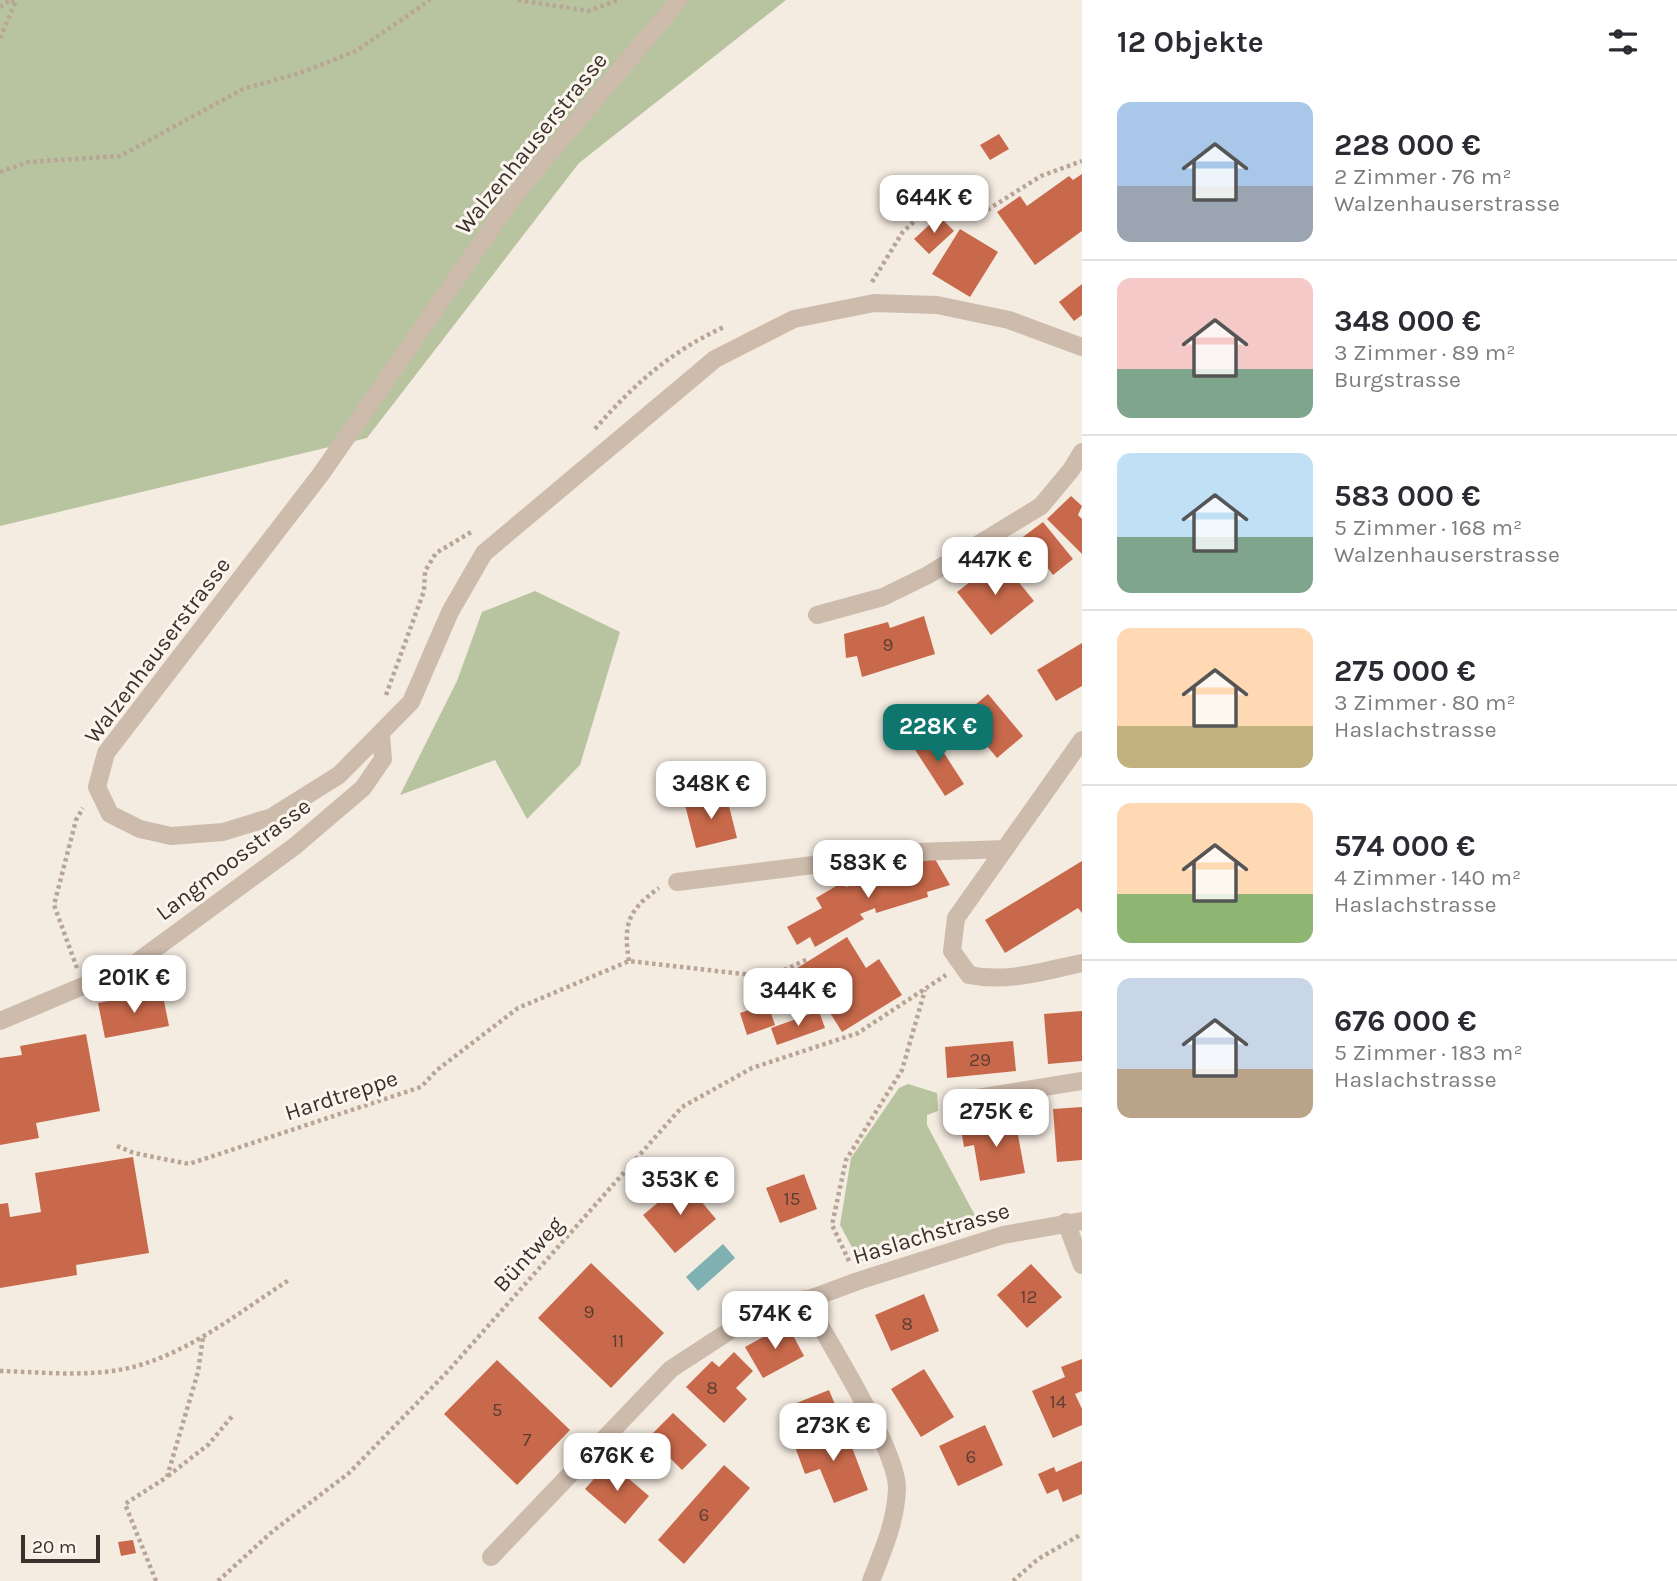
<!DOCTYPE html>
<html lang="de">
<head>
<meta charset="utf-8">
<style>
	body { margin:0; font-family:Karla,sans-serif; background:#f2f2f3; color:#2b2b33; height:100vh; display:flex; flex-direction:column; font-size:26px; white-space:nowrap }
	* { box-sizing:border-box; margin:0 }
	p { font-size:23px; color:#7c7c81 }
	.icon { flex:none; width:38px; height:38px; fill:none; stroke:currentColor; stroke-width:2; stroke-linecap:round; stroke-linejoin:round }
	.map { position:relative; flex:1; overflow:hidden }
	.panel { display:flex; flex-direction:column; background:#fff; width:595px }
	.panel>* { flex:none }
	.scale { position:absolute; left:21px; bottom:18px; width:79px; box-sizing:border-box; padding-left:7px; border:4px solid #3b302b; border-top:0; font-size:19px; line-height:24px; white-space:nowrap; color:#3b302b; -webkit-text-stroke:5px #fbf5ee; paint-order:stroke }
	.price { position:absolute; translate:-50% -60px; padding:0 16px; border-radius:14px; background:#fff; color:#222; font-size:23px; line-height:46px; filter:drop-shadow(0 2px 4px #0008) }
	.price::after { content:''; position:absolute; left:50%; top:42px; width:21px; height:16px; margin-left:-10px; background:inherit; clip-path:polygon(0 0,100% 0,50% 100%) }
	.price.selected { background:#0f766e; color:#fff }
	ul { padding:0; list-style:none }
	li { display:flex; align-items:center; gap:21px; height:175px; padding:0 35px }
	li+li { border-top:2px solid #e1e1e2 }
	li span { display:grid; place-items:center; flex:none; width:196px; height:140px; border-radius:14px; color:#555 }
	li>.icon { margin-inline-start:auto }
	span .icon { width:84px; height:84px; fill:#fffc; stroke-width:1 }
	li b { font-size:30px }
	h2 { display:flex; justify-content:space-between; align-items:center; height:84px; padding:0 35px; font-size:30px }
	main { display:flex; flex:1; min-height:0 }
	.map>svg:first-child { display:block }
	.green { fill:#b8c4a0 }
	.water { fill:#7fb0b2 }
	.building { fill:#c8694b }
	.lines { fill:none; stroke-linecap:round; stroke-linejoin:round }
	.path { stroke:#b9a596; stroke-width:4.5; stroke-dasharray:3.5 3.5; stroke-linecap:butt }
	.minor { stroke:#cdbbac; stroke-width:18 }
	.labels { text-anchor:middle; stroke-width:6; stroke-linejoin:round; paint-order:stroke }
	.number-label { font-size:19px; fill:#5e3e33 }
	.street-label { font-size:23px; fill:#3b302b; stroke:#fbf5ee }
</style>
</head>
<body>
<main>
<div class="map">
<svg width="1082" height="1581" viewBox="0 0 1082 1581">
	<rect width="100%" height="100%" fill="#f4ebe1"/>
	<g class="green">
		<path d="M0,0H786L579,163L367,438L0,526Z"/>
		<path d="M535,591L620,632L580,765L527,819L495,760L400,795L457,681L482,612Z"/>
		<path d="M908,1084L937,1093L938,1111L927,1115V1125L980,1225L860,1262L840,1225L851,1158L899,1088Z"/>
	</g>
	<path class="water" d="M723,1244L735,1258L698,1291L686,1277Z"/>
	<g class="building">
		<path d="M999,134L1009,149L990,160L980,145Z"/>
		<path d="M1082,174V231L1035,265L997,212L1020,196L1027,206L1069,176L1073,180Z"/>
		<path d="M939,216L954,231L929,254L914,239Z"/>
		<path d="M960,229L998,252L970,297L932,274Z"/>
		<path d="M1082,284V315L1074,321L1059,302Z"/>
		<path d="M1071,496L1082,506L1078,515L1082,519V554L1047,519Z"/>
		<path d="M1043,522L1073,559L1053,575L1035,551L1027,557L1016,542Z"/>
		<path d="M1000,559L1034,601L991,635L957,592Z"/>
		<path d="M924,616L935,654L862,677L857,656L846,658L844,634L888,622L890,628Z"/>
		<path d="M1082,643V686L1056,701L1037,670Z"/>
		<path d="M988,694L1023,736L997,758L962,716Z"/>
		<path d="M931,733L964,784L945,796L912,745Z"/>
		<path d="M726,794L737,838L696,848L685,805Z"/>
		<path d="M935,859L950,885L927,892L928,897L876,913L875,908L860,914L864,919L815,947L810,937L797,945L787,927L822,908L816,898L843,882L846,887L917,862Z"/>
		<path d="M1082,861V913L1078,908L1005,953L985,920Z"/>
		<path d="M847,937L866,968L879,959L902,995L842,1032L824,1003L809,1012L786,975Z"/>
		<path d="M162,991L169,1026L105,1038L98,1003Z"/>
		<path d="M768,1004L775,1025L747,1035L740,1013Z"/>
		<path d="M819,1011L825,1028L777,1045L771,1028Z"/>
		<path d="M1082,1011V1061L1048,1064L1044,1014Z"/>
		<path d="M86,1034L100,1111L36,1123L39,1138L0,1145V1058L22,1055L20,1046Z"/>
		<path d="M1013,1041L1016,1071L947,1078L945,1047Z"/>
		<path d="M1082,1107V1160L1057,1162L1053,1109Z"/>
		<path d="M1015,1119L1025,1173L980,1181L974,1145L964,1147L961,1129Z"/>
		<path d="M133,1157L149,1253L76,1265L77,1275L0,1288V1204L8,1203L10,1217L41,1212L35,1173Z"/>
		<path d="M804,1174L817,1209L780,1223L766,1188Z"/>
		<path d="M684,1181L716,1219L675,1253L643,1215Z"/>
		<path d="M591,1263L664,1333L611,1388L538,1318Z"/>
		<path d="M1031,1264L1062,1297L1027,1328L997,1295Z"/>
		<path d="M924,1294L939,1331L891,1351L875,1315Z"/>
		<path d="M787,1324L804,1356L763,1378L745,1347Z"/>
		<path d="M734,1352L753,1371L736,1388L747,1399L724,1423L686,1387L712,1361L719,1367Z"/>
		<path d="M1082,1359V1391L1075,1394L1082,1409V1425L1053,1438L1032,1391L1065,1377L1061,1367Z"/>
		<path d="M497,1360L570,1430L517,1485L444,1414Z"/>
		<path d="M924,1369L954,1417L921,1437L891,1389Z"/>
		<path d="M829,1390L836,1407L801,1421L794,1404Z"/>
		<path d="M673,1413L707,1445L682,1470L649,1437Z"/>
		<path d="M985,1425L1003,1465L958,1486L939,1446Z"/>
		<path d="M844,1426L868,1490L834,1503L820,1469L805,1474L794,1444Z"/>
		<path d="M1082,1461V1494L1063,1502L1058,1489L1047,1494L1038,1474L1054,1467L1056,1472Z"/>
		<path d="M609,1462L649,1496L625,1524L585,1489Z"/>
		<path d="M724,1465L750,1488L684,1564L658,1540Z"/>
		<path d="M133,1540L136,1553L121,1556L118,1542Z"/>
	</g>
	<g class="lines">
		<g class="path">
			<path d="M518,0L588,11L618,0"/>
			<path d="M0,7L10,0"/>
			<path d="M0,38L16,1L10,0"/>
			<path d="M0,172L28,162L120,156L243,89L300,73L356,51L430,0"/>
			<path d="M872,282L902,233L925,211L976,217L1041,176L1082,161"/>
			<path d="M595,429C633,385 671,351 724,327"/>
			<path d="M386,695L424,591L425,571L436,553L473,531"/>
			<path d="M629,961C623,924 628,910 659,888"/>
			<path d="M77,968L54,905L76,820L83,808"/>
			<path d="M117,1146L134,1153L189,1164L421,1087L437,1070L518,1008L629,961L752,975L782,971L808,959"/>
			<path d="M849,1261L832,1225L846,1160L902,1070L925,990"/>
			<path d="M0,1371C40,1372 85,1377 124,1369C184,1357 238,1313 289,1280"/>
			<path d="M168,1476L209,1444L234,1414"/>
			<path d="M156,1581L125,1504L167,1477L198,1372L203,1337"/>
			<path d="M218,1581L273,1531L349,1473L449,1370L682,1107L752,1068L858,1033L946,975"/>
			<path d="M1013,1581L1038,1559L1082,1534"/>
		</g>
		<g class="minor">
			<path d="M679,0L513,197L321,474L106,753L97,787L110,814L140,829L171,836L223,832L272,817L339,775L411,702L450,612L484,553L715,359L794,319L874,303L937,305L1009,320L1082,347"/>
			<path d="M817,615L883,597L928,575L1041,506L1071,470L1082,452"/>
			<path d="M1082,740L956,918L952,951L969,975C1007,983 1044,971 1082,963"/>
			<path d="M677,882L917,852L1005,849"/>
			<path d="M0,1021L133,965L295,846L363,788L383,759L381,736"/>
			<path d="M977,1098L1082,1081"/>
			<path d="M1066,1222L1082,1265"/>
			<path d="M805,1299C826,1338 897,1449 897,1488C896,1522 883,1550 871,1581"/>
			<path d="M491,1557L671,1369L737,1326L858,1281L1003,1235L1082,1221"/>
		</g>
	</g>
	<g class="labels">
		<g class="number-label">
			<text x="888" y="651">9</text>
			<text x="980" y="1066">29</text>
			<text x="792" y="1205">15</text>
			<text x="1029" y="1303">12</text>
			<text x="589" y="1318">9</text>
			<text x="907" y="1330">8</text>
			<text x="618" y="1347">11</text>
			<text x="712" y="1394">8</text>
			<text x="1058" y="1408">14</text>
			<text x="497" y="1416">5</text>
			<text x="527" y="1446">7</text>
			<text x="971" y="1463">6</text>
			<text x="704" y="1521">6</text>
		</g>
		<g class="street-label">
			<text transform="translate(531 143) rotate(-51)" y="8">Walzenhauserstrasse</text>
			<text transform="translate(157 650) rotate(-53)" y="8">Walzenhauserstrasse</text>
			<text transform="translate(233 859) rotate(-37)" y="8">Langmoosstrasse</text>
			<text transform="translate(341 1095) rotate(-18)" y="8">Hardtreppe</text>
			<text transform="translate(931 1233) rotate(-17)" y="8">Haslachstrasse</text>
			<text transform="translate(528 1254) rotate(-48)" y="8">Büntweg</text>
		</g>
	</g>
</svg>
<div class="scale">20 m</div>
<b class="price" style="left:934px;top:235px">644K €</b>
<b class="price" style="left:995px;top:597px">447K €</b>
<b class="price selected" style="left:938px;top:764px">228K €</b>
<b class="price" style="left:711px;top:821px">348K €</b>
<b class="price" style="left:868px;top:900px">583K €</b>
<b class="price" style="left:134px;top:1015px">201K €</b>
<b class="price" style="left:798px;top:1028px">344K €</b>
<b class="price" style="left:996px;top:1149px">275K €</b>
<b class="price" style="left:680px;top:1217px">353K €</b>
<b class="price" style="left:775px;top:1351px">574K €</b>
<b class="price" style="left:833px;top:1463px">273K €</b>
<b class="price" style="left:617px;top:1493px">676K €</b>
</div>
<section class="panel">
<h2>12 Objekte<svg class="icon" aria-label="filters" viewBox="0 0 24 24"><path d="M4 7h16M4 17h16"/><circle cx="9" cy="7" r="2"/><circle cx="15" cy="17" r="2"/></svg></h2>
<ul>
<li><span style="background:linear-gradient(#a9c7e8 60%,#9aa5b1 0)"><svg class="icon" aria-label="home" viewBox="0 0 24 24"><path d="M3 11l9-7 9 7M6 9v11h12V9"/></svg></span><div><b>228 000 €</b><p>2 Zimmer · 76 m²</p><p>Walzenhauserstrasse</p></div></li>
<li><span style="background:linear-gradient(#f6c9c9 65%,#7fa58c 0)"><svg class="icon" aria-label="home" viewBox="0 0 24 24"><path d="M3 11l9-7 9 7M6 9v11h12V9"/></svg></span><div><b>348 000 €</b><p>3 Zimmer · 89 m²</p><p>Burgstrasse</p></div></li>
<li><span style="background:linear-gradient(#bfe0f5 60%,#7fa58c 0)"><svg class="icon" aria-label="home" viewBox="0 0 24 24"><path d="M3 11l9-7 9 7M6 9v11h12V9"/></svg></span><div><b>583 000 €</b><p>5 Zimmer · 168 m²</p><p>Walzenhauserstrasse</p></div></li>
<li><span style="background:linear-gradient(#ffd9b3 70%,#c2b280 0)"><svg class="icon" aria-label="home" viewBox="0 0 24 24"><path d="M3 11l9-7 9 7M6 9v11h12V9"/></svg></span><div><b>275 000 €</b><p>3 Zimmer · 80 m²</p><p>Haslachstrasse</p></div></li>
<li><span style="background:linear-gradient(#ffd9b3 65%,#8fb573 0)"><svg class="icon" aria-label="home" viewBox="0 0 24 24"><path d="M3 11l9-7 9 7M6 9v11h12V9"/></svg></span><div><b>574 000 €</b><p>4 Zimmer · 140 m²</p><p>Haslachstrasse</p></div></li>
<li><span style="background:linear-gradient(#c9d6e8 65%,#b9a48a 0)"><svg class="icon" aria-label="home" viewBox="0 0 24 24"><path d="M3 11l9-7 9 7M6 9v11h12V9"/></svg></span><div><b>676 000 €</b><p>5 Zimmer · 183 m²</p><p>Haslachstrasse</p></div></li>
</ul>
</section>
</main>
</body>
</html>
